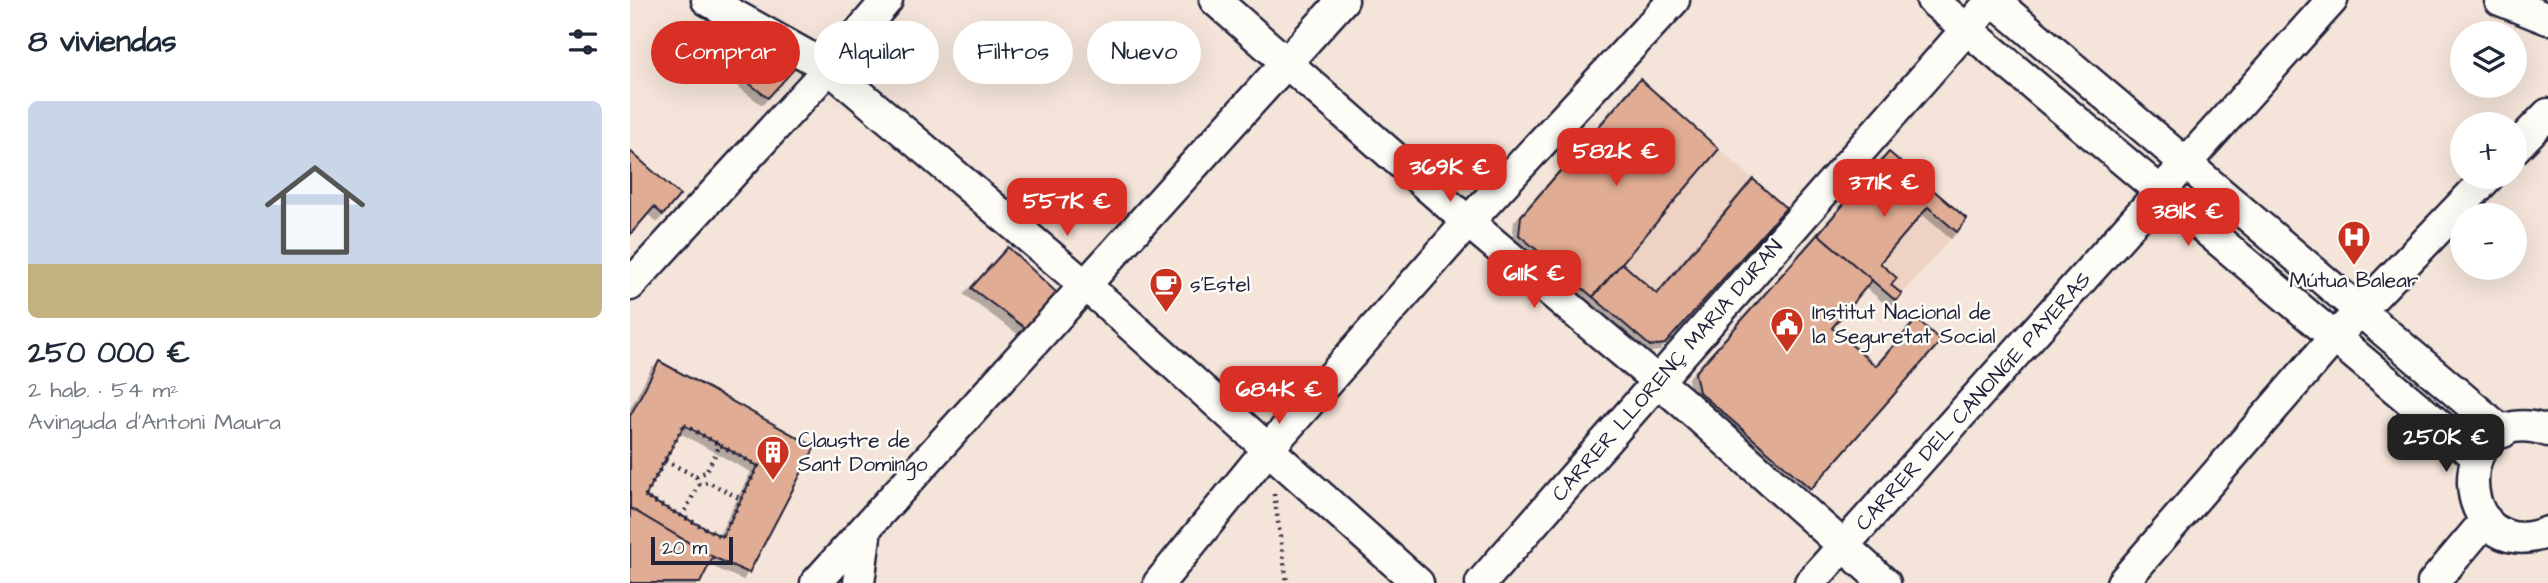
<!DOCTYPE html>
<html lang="es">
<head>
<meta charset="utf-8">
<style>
	body { margin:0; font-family:"Architects Daughter",sans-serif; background:#f2f2f3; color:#1f2937; height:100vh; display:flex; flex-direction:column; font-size:26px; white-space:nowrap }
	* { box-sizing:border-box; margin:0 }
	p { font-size:23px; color:#747a83 }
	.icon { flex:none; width:38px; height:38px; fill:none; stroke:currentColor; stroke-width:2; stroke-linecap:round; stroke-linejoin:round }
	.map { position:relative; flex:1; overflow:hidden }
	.panel { display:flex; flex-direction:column; background:#fff; width:630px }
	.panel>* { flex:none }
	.hud { position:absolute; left:21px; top:21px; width:665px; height:63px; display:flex; gap:14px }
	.controls { position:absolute; left:1820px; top:21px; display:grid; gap:14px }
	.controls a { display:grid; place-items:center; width:77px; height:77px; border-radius:50%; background:#fff; box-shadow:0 7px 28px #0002; font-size:35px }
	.scale { position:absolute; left:21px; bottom:18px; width:82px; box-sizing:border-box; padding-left:7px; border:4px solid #22223b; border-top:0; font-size:19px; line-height:24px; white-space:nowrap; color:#22223b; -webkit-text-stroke:5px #fdfcf7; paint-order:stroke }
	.price { position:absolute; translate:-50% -60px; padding:0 16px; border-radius:14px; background:#d93025; color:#fff; font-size:23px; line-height:46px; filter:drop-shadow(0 2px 4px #0008) }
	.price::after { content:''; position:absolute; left:50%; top:42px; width:21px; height:16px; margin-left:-10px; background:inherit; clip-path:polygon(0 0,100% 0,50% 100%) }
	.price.active { background:#222; color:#fff }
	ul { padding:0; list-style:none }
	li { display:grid; align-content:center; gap:14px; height:371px; padding:0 28px }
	li span { display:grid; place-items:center; height:217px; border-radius:10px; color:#555 }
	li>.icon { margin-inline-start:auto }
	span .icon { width:126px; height:126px; fill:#fffc; stroke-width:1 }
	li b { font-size:30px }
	h2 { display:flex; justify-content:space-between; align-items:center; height:84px; padding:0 28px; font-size:30px }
	.chip { padding:0 24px; border-radius:32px; background:#fff; box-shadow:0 7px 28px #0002; font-size:24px; line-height:63px }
	.chip.active { background:#d93025; color:#fff }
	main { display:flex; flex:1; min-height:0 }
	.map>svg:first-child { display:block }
	.built { fill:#eed3c4 }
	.building { fill:#e0ac93; stroke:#22223b; stroke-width:2; fill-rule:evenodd; filter:url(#shadow) }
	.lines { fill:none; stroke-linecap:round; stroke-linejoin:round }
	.street-casing { stroke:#22223b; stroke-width:35 }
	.path { stroke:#22223b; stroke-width:4.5; stroke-dasharray:2 5; stroke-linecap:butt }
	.street { stroke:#fdfcf7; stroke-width:30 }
	.labels { text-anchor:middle; stroke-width:5; stroke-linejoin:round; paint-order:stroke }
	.poi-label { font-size:21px; fill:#22223b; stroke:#fdfcf7; text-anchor:start }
	.street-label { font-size:21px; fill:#22223b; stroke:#fdfcf7 }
</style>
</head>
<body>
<main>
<section class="panel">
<h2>8 viviendas<svg class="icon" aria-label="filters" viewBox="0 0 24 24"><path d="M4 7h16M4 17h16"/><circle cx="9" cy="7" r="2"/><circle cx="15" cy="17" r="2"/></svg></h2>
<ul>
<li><span style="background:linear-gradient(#c9d6e8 75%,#c2b280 0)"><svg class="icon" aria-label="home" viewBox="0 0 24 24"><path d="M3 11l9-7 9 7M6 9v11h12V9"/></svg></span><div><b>250 000 €</b><p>2 hab. · 54 m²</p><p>Avinguda d'Antoni Maura</p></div></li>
</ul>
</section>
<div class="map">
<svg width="1918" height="583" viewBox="0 0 1918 583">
	<defs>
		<filter id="shadow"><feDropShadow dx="-6" dy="6" stdDeviation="0" flood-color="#0004"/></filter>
	</defs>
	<rect width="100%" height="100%" fill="#f4e4d9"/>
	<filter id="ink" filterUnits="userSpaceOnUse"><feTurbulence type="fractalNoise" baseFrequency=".0143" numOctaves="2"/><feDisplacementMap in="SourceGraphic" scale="14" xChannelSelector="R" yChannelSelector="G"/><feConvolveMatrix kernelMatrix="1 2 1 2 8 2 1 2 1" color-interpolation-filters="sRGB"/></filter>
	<g filter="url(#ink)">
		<g class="built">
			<path d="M1089,149L1156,208L1035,344L1020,346L963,297Z"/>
			<path d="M1259,152L1337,219L1266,301L1188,234Z"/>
		</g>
		<g class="building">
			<path d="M125,33L164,55L166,67L138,98L107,74L119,56L114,52Z"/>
			<path d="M1010,79L1089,149L963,297L889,235L891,216Z"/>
			<path d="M0,151L50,195L33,215L24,207L0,235Z"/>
			<path d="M1259,152L1337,219L1327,232L1298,207L1250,263L1267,278L1261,285L1272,294L1266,301L1188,234Z"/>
			<path d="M1123,179L1156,208L1035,344L1020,346L963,297L992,263L1027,294Z"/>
			<path d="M1188,234L1242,280L1202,328L1246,366L1287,319L1311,341L1181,489L1069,392L1065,373Z"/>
			<path d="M378,247L427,293L395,328L341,288Z"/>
			<path d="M29,361L185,447L119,573L83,557L0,508V416ZM54,425L128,466L92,537L15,497Z"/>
			<path d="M0,508L83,557L70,583H0Z"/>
		</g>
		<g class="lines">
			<defs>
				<g id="street">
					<path d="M77,0L199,68L477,304L638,449L838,222L1044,0"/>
					<path d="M585,0L838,222L1051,401L1255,583"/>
					<path d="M1302,0L1847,457"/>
					<path d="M1363,0L1873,432"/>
					<path d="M1870,0L1918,19"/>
					<path d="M1885,148L1918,114"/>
					<path d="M0,285L199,68L257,0"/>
					<path d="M1918,431C1815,396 1821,571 1918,532"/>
					<path d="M186,583L713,0"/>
					<path d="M229,583L236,528"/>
					<path d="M529,583L638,449L788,583"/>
					<path d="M851,583L1362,0"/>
					<path d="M1180,583L1702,0"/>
					<path d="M1492,583L1704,338L1858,177"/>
					<path d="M1803,583L1856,520"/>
				</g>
			</defs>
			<use href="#street" class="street-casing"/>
			<g class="path">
				<path d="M54,425L128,466L92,537L15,497Z"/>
				<path d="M35,461L66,476L69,484L78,482L111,499"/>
				<path d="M66,476L76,472L90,445"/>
				<path d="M644,494L657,583"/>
				<path d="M52,517L69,484"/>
			</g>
			<use href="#street" class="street"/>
		</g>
	</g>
	<defs>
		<symbol id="hospital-pin" viewBox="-11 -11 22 30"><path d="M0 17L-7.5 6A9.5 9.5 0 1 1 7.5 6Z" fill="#c8321e" stroke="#fdfcf7"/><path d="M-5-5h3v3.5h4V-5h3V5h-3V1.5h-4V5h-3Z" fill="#fff"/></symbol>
		<symbol id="cafe-pin" viewBox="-11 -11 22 30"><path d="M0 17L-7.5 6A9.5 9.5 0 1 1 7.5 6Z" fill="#c8321e" stroke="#fdfcf7"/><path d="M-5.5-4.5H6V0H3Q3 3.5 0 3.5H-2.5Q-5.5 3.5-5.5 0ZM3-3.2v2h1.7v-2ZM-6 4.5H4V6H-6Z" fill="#fff"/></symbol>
		<symbol id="civic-pin" viewBox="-11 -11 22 30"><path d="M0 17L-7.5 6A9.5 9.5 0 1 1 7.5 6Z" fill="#c8321e" stroke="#fdfcf7"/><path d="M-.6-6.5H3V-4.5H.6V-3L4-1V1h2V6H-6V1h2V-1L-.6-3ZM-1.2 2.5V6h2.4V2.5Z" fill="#fff"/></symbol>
		<symbol id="building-pin" viewBox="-11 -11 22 30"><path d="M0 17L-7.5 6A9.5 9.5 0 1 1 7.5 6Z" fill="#c8321e" stroke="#fdfcf7"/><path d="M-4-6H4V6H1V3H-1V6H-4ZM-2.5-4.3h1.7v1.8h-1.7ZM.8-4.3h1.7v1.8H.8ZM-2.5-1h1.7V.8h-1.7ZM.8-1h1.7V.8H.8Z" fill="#fff"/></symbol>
	</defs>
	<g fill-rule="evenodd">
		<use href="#hospital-pin" x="1705" y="218" width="38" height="52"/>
		<use href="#cafe-pin" x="517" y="265" width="38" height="52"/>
		<use href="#civic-pin" x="1138" y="305" width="38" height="52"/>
		<use href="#building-pin" x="124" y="433" width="38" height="52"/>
	</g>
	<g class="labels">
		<g class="poi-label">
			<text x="1724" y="287" text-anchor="middle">Mútua Balear</text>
			<text x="560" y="291">s'Estel</text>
			<text x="1182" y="319">Institut Nacional de<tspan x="1182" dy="24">la Seguretat Social</tspan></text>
			<text x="168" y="447">Claustre de<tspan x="168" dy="24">Sant Domingo</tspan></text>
		</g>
		<g class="street-label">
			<text transform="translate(1037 370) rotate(-49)" y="7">CARRER LLORENÇ MARIA DURAN</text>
			<text transform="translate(1343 401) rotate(-48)" y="7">CARRER DEL CANONGE PAYERAS</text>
		</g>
	</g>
</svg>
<div class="controls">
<a><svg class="icon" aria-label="layers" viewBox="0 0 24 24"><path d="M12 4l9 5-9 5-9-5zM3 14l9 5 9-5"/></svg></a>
<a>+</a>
<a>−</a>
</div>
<div class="scale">20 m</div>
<b class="price" style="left:986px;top:188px">582K €</b>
<b class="price" style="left:820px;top:204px">369K €</b>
<b class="price" style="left:1254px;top:219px">371K €</b>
<b class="price" style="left:437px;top:238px">557K €</b>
<b class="price" style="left:1558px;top:248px">381K €</b>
<b class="price" style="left:904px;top:310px">611K €</b>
<b class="price" style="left:649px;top:426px">684K €</b>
<b class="price active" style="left:1816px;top:474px">250K €</b>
<div class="hud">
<a class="chip active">Comprar</a>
<a class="chip">Alquilar</a>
<a class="chip">Filtros</a>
<a class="chip">Nuevo</a>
</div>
</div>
</main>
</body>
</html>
